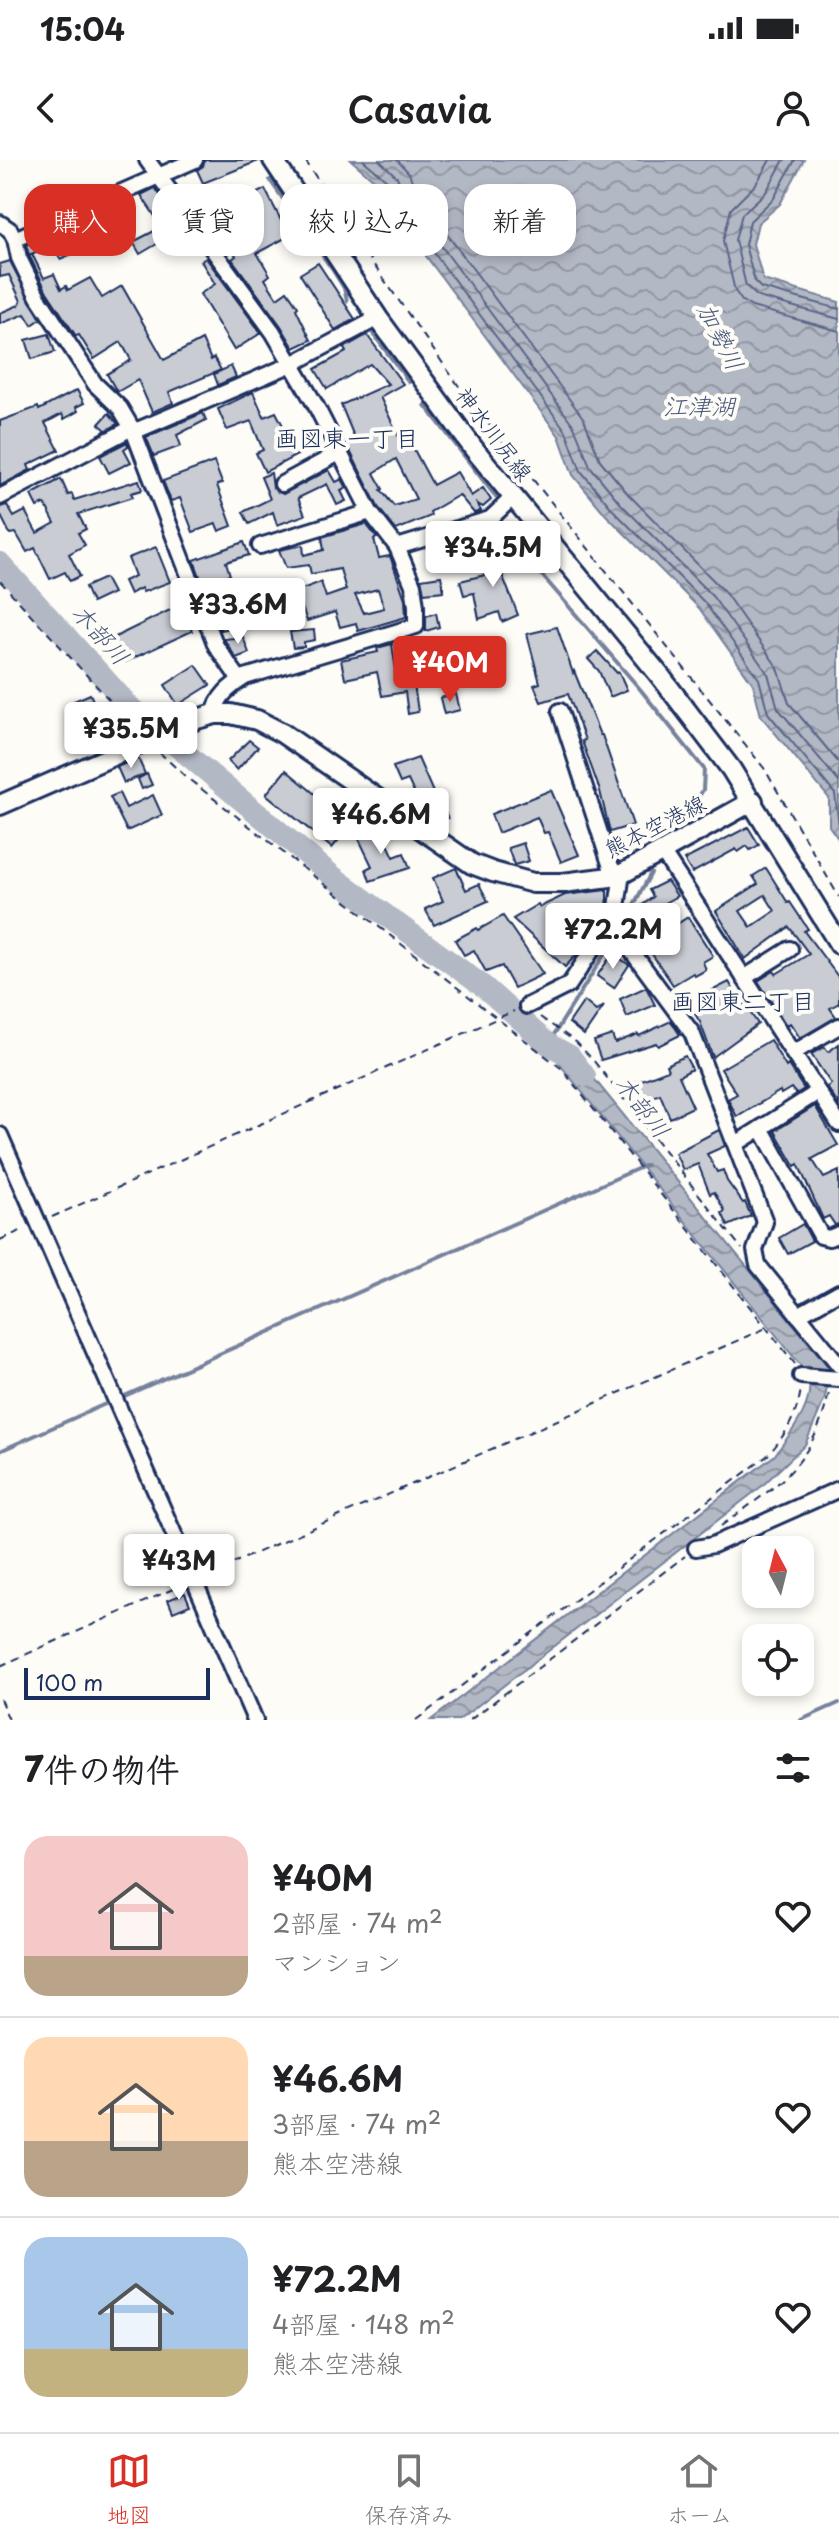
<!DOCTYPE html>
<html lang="ja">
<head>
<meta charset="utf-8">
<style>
	body { margin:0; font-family:"Playpen Sans","Klee One",sans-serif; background:#f6f6f6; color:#202124; height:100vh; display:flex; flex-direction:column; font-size:30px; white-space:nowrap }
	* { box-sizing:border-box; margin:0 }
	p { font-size:26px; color:#757577 }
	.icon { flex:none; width:44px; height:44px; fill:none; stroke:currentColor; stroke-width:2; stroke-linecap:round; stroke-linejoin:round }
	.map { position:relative; height:1560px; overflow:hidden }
	.details { display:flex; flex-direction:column; background:#fff; flex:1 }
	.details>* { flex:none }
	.guide { position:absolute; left:24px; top:24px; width:792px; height:72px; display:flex; gap:16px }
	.needle { width:52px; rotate:353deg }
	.fabs { position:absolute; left:742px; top:1376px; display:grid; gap:16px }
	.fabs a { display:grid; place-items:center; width:72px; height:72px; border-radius:16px; background:#fff; box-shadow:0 4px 12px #0003; font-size:40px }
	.scale { position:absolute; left:24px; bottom:20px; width:186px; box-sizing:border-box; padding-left:8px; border:4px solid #1b2f5e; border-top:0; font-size:22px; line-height:28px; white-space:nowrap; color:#1b2f5e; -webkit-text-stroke:6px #fdfcf7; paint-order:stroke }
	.price { position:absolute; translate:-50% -68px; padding:0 18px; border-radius:8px; background:#fff; color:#222; font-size:26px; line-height:52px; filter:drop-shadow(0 2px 4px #0008) }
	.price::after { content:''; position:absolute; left:50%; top:48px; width:24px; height:18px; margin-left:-12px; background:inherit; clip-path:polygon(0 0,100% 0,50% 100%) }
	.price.active { background:#d93025; color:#fff }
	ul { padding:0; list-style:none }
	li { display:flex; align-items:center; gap:24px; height:200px; padding:0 24px }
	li+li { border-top:2px solid #e0e0e0 }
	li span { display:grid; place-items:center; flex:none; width:224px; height:160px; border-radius:24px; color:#555 }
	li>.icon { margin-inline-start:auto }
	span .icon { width:96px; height:96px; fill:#fffc; stroke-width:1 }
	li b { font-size:34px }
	h2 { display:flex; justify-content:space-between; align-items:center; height:96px; padding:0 24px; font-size:34px }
	.pill { padding:0 28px; border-radius:24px; background:#fff; box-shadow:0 4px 12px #0003; font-size:28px; line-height:72px }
	.pill.active { background:#d93025; color:#fff }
	.status { display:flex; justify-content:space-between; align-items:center; height:56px; padding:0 40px; background:#fff; direction:ltr }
	.status svg { height:22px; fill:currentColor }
	header { display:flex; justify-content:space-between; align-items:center; height:104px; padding:0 24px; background:#fff; font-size:36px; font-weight:600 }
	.menu { display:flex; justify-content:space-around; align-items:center; height:112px; border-top:2px solid #e0e0e0; background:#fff; font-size:22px; color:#757577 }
	.menu a { display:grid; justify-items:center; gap:4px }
	.menu .active { color:#d93025 }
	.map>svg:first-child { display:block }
	.water { fill:url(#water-waves); stroke:#76819c; stroke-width:2 }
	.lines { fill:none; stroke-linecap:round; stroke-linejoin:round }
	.shore { stroke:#586687; stroke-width:2 }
	.stream { stroke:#76819c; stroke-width:4 }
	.river { stroke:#b3b8c5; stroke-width:22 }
	.building { fill:#c9ccd3; stroke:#1b2f5e; stroke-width:2; fill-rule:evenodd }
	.minor-casing { stroke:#1b2f5e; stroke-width:20 }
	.major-casing { stroke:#1b2f5e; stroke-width:24 }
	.path { stroke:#1b2f5e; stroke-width:2; stroke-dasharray:8 6; stroke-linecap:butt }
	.minor { stroke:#fdfcf7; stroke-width:14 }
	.major { stroke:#fdfcf7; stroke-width:18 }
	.labels { text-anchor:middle; stroke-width:8; stroke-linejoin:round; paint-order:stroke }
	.street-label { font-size:22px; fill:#1b2f5e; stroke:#fdfcf7 }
	.water-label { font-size:24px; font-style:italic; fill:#49587d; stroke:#fdfcf7 }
	.neighbourhood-label { font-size:24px; fill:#1b2f5e; stroke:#fdfcf7 }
</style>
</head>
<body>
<div class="status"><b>15:04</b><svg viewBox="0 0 49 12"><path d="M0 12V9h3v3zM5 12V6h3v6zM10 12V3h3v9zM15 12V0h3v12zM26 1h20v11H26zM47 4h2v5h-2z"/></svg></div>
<header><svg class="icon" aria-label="back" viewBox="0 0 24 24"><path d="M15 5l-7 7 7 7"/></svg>Casavia<svg class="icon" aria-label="person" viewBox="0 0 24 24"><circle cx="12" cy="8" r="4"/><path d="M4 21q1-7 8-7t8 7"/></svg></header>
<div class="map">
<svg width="839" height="1560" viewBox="0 0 839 1560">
	<defs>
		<pattern id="water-waves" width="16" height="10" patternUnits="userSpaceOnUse" patternTransform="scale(2)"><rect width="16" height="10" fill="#b3b8c5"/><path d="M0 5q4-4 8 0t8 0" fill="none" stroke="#9196a3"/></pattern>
	</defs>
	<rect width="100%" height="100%" fill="#fdfcf7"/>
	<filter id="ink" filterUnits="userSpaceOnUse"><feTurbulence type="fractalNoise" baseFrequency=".0125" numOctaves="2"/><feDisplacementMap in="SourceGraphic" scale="16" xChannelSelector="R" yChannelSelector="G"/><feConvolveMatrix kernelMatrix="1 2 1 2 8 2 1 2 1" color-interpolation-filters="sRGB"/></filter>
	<g filter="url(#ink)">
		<g class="water">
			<path d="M351,0H804L780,44L758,63L753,84L763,120L839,142V680L829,666V638L761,556L753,524L699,448L606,355L573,315L559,276L389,46L382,27Z"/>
			<path d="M569,888L830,1209L825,1238L805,1285L762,1326L459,1560H431L775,1295C789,1275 816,1244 808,1217C806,1211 800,1205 796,1200L558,902Z"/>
		</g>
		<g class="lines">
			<g class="shore">
				<path d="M363,0L388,21L397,43L566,271L581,311L613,350L705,443L759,519L768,553L835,634L839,666"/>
				<path d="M379,0L397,17L406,38L574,266L590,306L620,343L713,437L768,514L778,548L839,622"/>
				<path d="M397,0L409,13L416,32L584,259L600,300L629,335L723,430L778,508L789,543L839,603"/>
				<path d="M770,0L756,24L731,49L723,81L735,131L742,141L752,147L839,171"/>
				<path d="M784,0L766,32L742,54L735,80L746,126L758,137L839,159"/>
				<path d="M795,0L774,38L750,61L745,85L755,122L761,128L839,149"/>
			</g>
			<g class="stream">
				<path d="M270,20L332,109L344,128L347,141"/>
				<path d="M372,172L409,222"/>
				<path d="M425,245L496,337"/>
				<path d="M503,370L640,529L704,609L703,630L675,673"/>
				<path d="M624,763L651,713"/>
				<path d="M548,884L619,771"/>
				<path d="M120,1238L646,1005"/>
				<path d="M0,1291L112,1241"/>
				<path d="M801,1560L839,1543"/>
			</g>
			<path class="river" d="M0,403L130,547L336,719L484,827L548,884L570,896L585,916"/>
		</g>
		<g class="building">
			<path d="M205,0H261L203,23L197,10L203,6Z"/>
			<path d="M155,28L184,68L140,94L133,82L162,67L141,35Z"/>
			<path d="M265,29L289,76L257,93L270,115L265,119L277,138L287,131L298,147L296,149L311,180L294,188L281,166L232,99L236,96L225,73L238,67L228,48Z"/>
			<path d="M103,63L108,74L73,90L75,93L60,99L51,79Z"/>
			<path d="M45,77L49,86L29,95L32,94L44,118L54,114L61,129L66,126L68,130L90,118L102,138L122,126L164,200L202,180L211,200L214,198L221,210L169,232L173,243L152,252L138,220L117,232L107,214L131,200L121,182L94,199L79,175L76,176L47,132L29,95L26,85Z"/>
			<path d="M206,98L261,173L234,190L200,134L215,124L201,101Z"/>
			<path d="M10,101L41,159L32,165L25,154L0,164V153L19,145L21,141L9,115L0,117V104Z"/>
			<path d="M318,103L355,159L335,170L300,114Z"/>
			<path d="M49,174L55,192L32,199L26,180Z"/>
			<path d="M367,175L403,224L380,237L405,290L412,286L433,325L457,312L471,336L483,328L491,340L483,347L477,344L481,351L474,353L459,335L430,352L431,356L396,370L378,347L346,283L355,279L341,245L388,224L370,204L327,229L315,209L346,192L344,188ZM396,299L416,339L394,346L381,330L383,329L374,313Z"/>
			<path d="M231,206L236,217L218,225L214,214Z"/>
			<path d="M77,230L84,243L76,247L78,251L64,259L62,254L45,263L59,290L28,305L30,310L0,326V261L38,247L39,250Z"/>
			<path d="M253,232L264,257L276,252L292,283L314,272L320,283L265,312L256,293L263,290L251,261L227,270L218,249Z"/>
			<path d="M109,253L118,264L98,275L106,270L99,264Z"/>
			<path d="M203,253L206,260L177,275L181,286L154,296L146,277Z"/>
			<path d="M127,282L128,286L124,289L131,302L109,313L100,296Z"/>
			<path d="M214,302L222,323L217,325L232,366L219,371L216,364L193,372L180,338L171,341L163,321Z"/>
			<path d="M329,310L336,322L342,319L347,328L341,331L346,341L337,345L327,324L298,338L305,355L277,365L273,352L249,364L243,352L270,339L261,317L271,313L273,328L283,334Z"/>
			<path d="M61,319L68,335L72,334L74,340L139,320L142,330L131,333L133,337L78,354L86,369L78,373L85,385L69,394L80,416L70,421L65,412L50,419L35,388L27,392L16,373L10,374L0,354V347L7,345L14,357L25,351L37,373L55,363L45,344L37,347L31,335Z"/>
			<path d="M366,364L377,378L374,379L379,398L390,396L405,439L406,457L358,471L356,463L340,467L335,452L307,461L296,431L321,422L326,437L346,430L340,409L311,414L309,405L286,408L279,390L303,385L304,395L324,390L322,377ZM378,429L384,448L364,453L355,435Z"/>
			<path d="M473,375L478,393L445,403L440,385Z"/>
			<path d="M244,382L249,395L226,402L230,415L202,422L194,400Z"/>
			<path d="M156,387L170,422L143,432L141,428L130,434L124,421L135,416L128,398Z"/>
			<path d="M511,391L518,408L502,414L518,455L502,462L499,452L479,459L474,433L464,435L460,421L489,414L485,401Z"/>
			<path d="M441,416L444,431L424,433L421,419Z"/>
			<path d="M105,418L113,433L92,443L85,427Z"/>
			<path d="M279,431L284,455L221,470L212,449Z"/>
			<path d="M180,445L192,471L125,502L113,478Z"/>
			<path d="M436,453L439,467L426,471V456Z"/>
			<path d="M557,467L573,513L574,511L600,575H602L633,665L610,672L600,631L582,581L585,580L568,534L541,542L534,525L540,523L527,474Z"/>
			<path d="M314,470L315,480L304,482V487L293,488L290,472Z"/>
			<path d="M243,477L249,493L236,498L224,479Z"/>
			<path d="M392,484L397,517L416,515V495L456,492V512L437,514V523L414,524L418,552L408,554L405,532L382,536L377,512L345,519L341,500L378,492L377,488Z"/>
			<path d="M597,491L617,513L619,512L627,530L610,537L599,511L588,499Z"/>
			<path d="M196,505L210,525L178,545L165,525Z"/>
			<path d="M90,534L97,549L81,556L74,541Z"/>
			<path d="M456,534L460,550L444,554L440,538Z"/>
			<path d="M106,570L111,581L97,588L92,576Z"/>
			<path d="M249,580L258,587L237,610L228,601Z"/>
			<path d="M138,598L145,614L124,623L117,607Z"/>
			<path d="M418,598L438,644L440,643L448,658L435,664L429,660L422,645L420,646L408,620L400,623L393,607Z"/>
			<path d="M286,610L327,644L325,646L352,664L332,688L266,634Z"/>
			<path d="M147,614L152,625L142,629L138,619Z"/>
			<path d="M551,630L579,695L561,702L548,672L544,673L537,657L498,673L491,654Z"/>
			<path d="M119,633L126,648L153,635L162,655L127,671L110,637Z"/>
			<path d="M380,667L394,697L404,693L410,708L370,721L366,709L372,706L358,677Z"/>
			<path d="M748,667L759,685L750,690L747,686L738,692L736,689L692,713L684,700Z"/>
			<path d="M523,683L529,701L514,705L508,688Z"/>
			<path d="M456,708L466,730L479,724L488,741L434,765L425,749L443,741L433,718Z"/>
			<path d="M766,708L788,743L790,742L808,769L804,771L839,818V843L830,848L836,857L800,878L790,863L786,865L758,821L774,811L776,814L809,794L789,767L745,799L716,751L758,724L753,716ZM765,735L775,751L751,767L740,751Z"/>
			<path d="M667,721L677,736L650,751L665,772L688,757L713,796L703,802L706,810L695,816L693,813L673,825L630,762L635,758L633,752L653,737L649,730Z"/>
			<path d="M607,730V748L581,753L580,748L551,762L557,774L578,793L565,807L513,759L538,744L540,747L565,735Z"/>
			<path d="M503,756L543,814L514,828L502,806L486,812L474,790L464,795L455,780L477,768L478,770Z"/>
			<path d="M613,793L629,805L614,828L597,816Z"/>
			<path d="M729,822L743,846L745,845L758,864L713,897L700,862L688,843Z"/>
			<path d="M646,827L655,845L627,857L620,839Z"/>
			<path d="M584,841L596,851L604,846L584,875L569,863Z"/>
			<path d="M671,861L680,875L658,886L656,883L601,900L594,881L612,875L615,883L638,874L639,876Z"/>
			<path d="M770,880L786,907L788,905L804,929L796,934L791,928L781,934L780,931L737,957L728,939L737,934L721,909Z"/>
			<path d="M839,884V946L827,927L831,924L811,894L824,887L828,892Z"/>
			<path d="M685,896L692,909L679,916L693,947L670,958L660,934L634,944L626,926L668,910L666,905Z"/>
			<path d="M815,946L838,985L812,999L824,1018L839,1011V1064L835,1065L829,1056L823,1059L798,1004L795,1006L775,971Z"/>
			<path d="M719,970L725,986L707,994L717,1012L723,1010L727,1021L743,1043L745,1042L751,1056L728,1066L722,1053L725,1051L714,1032L710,1034L698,1004L683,1010L675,993Z"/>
			<path d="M803,1064L812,1081L788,1094L779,1078Z"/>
			<path d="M185,1433L190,1445L173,1452L168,1440Z"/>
		</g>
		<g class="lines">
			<defs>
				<g id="minor">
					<path d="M147,0L273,172L316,246L370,352L397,387L413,425L416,446V466L245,517C231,526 216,537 215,554"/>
					<path d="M0,63L10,70L15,79L19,98L38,137L95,224L120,248L133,270L216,486L240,520"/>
					<path d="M15,79L195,0"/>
					<path d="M282,324L339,293"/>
					<path d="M0,337L126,271L140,269L292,204L378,158"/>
					<path d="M260,386L370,352"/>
					<path d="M397,387L490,359L512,338"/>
					<path d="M663,693L839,964"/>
					<path d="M616,754L628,786L692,873L765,1062L755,1090L758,1105L839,1205"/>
					<path d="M744,818L790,789"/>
					<path d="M527,846L569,825L616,754L621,720L611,707L560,551"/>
					<path d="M793,893L839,866"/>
					<path d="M761,968L821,1076L829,1078L839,1074"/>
					<path d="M0,975L255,1560"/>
					<path d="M736,984L818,932"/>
					<path d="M798,1155L839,1132"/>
					<path d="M801,1216L839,1219"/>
					<path d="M696,1388L713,1385L839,1329"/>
				</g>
				<g id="major">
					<path d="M273,0L378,158L474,289L661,517L731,609L839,784"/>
					<path d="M0,645L197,559L215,554H231L257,560L282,573L472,704L493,712L533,723H563L618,716L753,641"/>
				</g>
			</defs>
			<use href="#minor" class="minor-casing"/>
			<use href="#major" class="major-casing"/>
			<g class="path">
				<path d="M305,0L357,81L463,232L764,608L839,737"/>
				<path d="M0,421L137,570"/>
				<path d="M159,592L186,617L561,908L795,1204"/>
				<path d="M540,857L576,882L593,900L742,1089"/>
				<path d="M52,1057L514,851"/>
				<path d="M0,1080L25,1069"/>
				<path d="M721,1366C779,1323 811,1309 829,1233"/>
				<path d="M206,1415L766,1168"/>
				<path d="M0,1506L182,1425"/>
				<path d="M0,1539L9,1560"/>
				<path d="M416,1560L767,1296C785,1276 797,1256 801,1229"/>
				<path d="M470,1560L685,1396"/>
			</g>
			<use href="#minor" class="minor"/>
			<use href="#major" class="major"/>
		</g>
	</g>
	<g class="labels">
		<g class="street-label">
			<text transform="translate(494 274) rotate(53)" y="8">神水川尻線</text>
			<text transform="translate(655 666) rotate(-27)" y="8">熊本空港線</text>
		</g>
		<g class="water-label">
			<text transform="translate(720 177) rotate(63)" y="8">加勢川</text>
			<text x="699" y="255">江津湖</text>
			<text transform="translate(100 475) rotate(48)" y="8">木部川</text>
			<text transform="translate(642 947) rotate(52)" y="8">木部川</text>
		</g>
		<g class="neighbourhood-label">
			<text x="347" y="287">画図東一丁目</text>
			<text x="743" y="850">画図東二丁目</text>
		</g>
	</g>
</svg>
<div class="fabs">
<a><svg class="needle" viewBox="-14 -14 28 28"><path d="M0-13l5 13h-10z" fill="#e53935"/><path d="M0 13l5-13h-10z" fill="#757577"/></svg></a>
<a><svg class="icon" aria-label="locate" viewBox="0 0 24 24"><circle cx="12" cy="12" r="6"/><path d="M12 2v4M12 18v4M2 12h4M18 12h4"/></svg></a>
</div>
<div class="scale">100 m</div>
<b class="price" style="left:493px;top:429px">¥34.5M</b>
<b class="price" style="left:238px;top:486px">¥33.6M</b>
<b class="price active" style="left:450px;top:544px">¥40M</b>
<b class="price" style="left:131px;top:610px">¥35.5M</b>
<b class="price" style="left:381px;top:696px">¥46.6M</b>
<b class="price" style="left:613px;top:811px">¥72.2M</b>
<b class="price" style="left:179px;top:1442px">¥43M</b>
<div class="guide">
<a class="pill active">購入</a>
<a class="pill">賃貸</a>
<a class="pill">絞り込み</a>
<a class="pill">新着</a>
</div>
</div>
<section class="details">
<h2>7件の物件<svg class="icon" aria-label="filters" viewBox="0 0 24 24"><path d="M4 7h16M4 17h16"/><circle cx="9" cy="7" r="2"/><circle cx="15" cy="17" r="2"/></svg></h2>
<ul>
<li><span style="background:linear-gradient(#f6c9c9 75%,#b9a48a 0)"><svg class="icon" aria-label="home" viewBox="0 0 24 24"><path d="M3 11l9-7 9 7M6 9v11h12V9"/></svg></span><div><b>¥40M</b><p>2部屋 · 74 m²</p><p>マンション</p></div><svg class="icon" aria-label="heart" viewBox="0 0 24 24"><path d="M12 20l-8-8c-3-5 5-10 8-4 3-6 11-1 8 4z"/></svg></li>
<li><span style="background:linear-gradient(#ffd9b3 65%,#b9a48a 0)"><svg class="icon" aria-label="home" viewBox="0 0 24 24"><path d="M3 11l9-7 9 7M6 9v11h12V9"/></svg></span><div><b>¥46.6M</b><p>3部屋 · 74 m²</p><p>熊本空港線</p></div><svg class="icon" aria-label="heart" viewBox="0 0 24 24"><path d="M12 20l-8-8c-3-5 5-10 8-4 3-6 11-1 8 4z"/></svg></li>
<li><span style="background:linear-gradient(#a9c7e8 70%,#c2b280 0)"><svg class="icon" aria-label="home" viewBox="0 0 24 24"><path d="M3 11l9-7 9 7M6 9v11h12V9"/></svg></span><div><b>¥72.2M</b><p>4部屋 · 148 m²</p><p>熊本空港線</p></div><svg class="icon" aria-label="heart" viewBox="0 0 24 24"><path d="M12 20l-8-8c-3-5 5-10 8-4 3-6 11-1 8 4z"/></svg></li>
</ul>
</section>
<nav class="menu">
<a class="active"><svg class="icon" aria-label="map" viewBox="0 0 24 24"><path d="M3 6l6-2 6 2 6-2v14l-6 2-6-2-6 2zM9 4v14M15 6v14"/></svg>地図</a>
<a><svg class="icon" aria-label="saved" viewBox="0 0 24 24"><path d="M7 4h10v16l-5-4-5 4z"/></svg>保存済み</a>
<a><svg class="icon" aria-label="home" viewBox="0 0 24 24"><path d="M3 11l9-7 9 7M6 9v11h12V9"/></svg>ホーム</a>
</nav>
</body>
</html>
